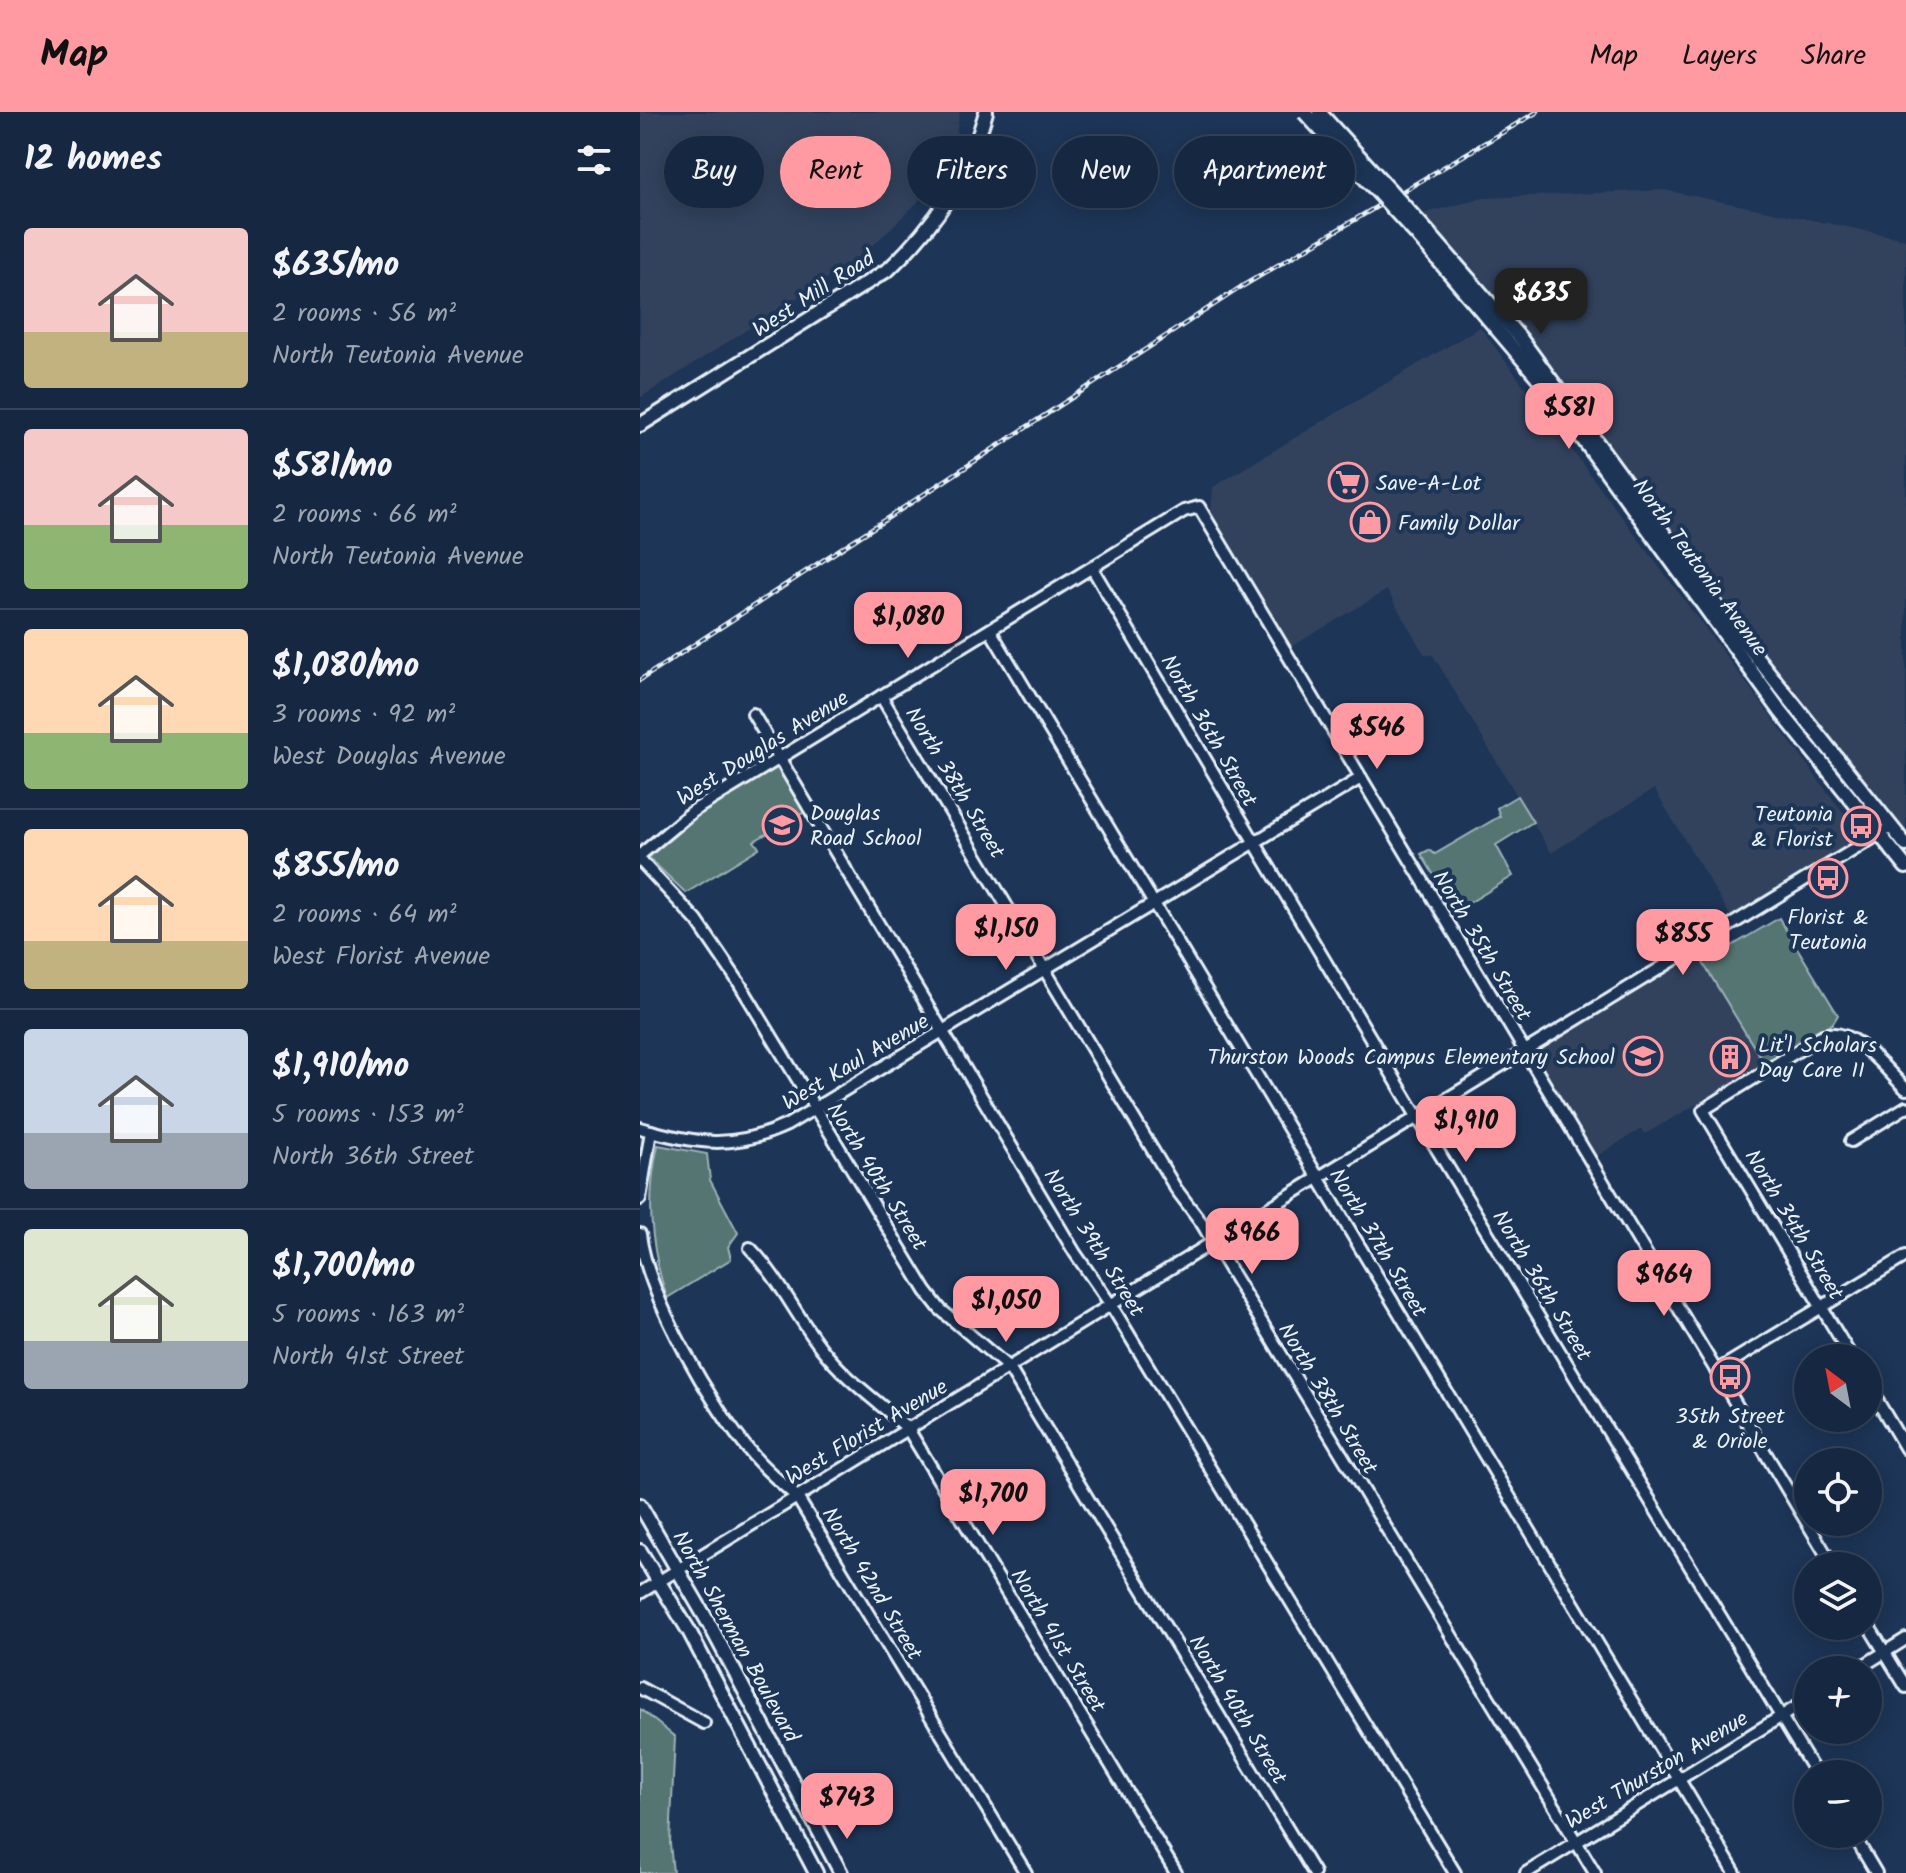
<!DOCTYPE html>
<html lang="en">
<head>
<meta charset="utf-8">
<style>
	body { margin:0; font-family:Kalam,sans-serif; background:#23344c; color:#f1f3f6; height:100vh; display:flex; flex-direction:column; font-size:30px; white-space:nowrap }
	* { box-sizing:border-box; margin:0 }
	p { font-size:26px; color:#9ea6b1 }
	.icon { flex:none; width:44px; height:44px; fill:none; stroke:currentColor; stroke-width:2; stroke-linecap:round; stroke-linejoin:round }
	.map { position:relative; flex:1; overflow:hidden }
	.details { display:flex; flex-direction:column; background:#162841; width:640px }
	.details>* { flex:none }
	.top-card { position:absolute; left:24px; top:24px; width:760px; height:72px; display:flex; gap:16px }
	.needle { width:52px; rotate:328deg }
	.controls { position:absolute; left:1154px; top:1232px; display:grid; gap:16px }
	.controls a { display:grid; place-items:center; width:88px; height:88px; border-radius:50%; background:#162841; box-shadow:0 4px 20px #0003,0 0 0 2px #35445a; font-size:40px }
	.price { position:absolute; translate:-50% -68px; padding:0 18px; border-radius:16px; background:#ff9aa2; color:#111; font-size:26px; line-height:52px; filter:drop-shadow(0 2px 4px #0008) }
	.price::after { content:''; position:absolute; left:50%; top:48px; width:24px; height:18px; margin-left:-12px; background:inherit; clip-path:polygon(0 0,100% 0,50% 100%) }
	.price.active { background:#222; color:#fff }
	ul { padding:0; list-style:none }
	li { display:flex; align-items:center; gap:24px; height:200px; padding:0 24px }
	li+li { border-top:2px solid #35445a }
	li span { display:grid; place-items:center; flex:none; width:224px; height:160px; border-radius:8px; color:#555 }
	li>.icon { margin-inline-start:auto }
	span .icon { width:96px; height:96px; fill:#fffc; stroke-width:1 }
	li b { font-size:34px }
	h2 { display:flex; justify-content:space-between; align-items:center; height:96px; padding:0 24px; font-size:34px }
	.tag { padding:0 28px; border-radius:36px; background:#162841; box-shadow:0 4px 20px #0003,0 0 0 2px #35445a; font-size:28px; line-height:72px }
	.tag.active { background:#ff9aa2; color:#111 }
	header { display:flex; align-items:center; gap:48px; box-sizing:border-box; height:112px; padding:0 40px; background:#ff9aa2; color:#111 }
	header strong { font-size:38px }
	nav { display:flex; gap:44px; margin-inline-start:auto; font-size:28px }
	main { display:flex; flex:1; min-height:0 }
	.map>svg:first-child { display:block }
	.built { fill:#31425d }
	.green { fill:#547473; stroke:#9eb2b6; stroke-width:2 }
	.lines { fill:none; stroke-linecap:round; stroke-linejoin:round }
	.minor-casing { stroke:#e8f1f8; stroke-width:16 }
	.major-casing { stroke:#e8f1f8; stroke-width:18 }
	.minor { stroke:#1d3557; stroke-width:10 }
	.major { stroke:#1d3557; stroke-width:12 }
	.rail-casing { stroke:#e8f1f8; stroke-width:5 }
	.rail { stroke:#1d3557; stroke-width:2; stroke-dasharray:6; stroke-linecap:butt }
	.major-bridge-casing { stroke:#e8f1f8; stroke-width:18; stroke-linecap:butt }
	.major-bridge { stroke:#1d3557; stroke-width:12 }
	.labels { text-anchor:middle; stroke-width:8; stroke-linejoin:round; paint-order:stroke }
	.street-label { font-size:22px; fill:#e8f1f8; stroke:#1d3557 }
	.poi-label { font-size:22px; fill:#e8f1f8; stroke:#1d3557; text-anchor:start }
</style>
</head>
<body>
<header>
<strong>Map</strong>
<nav><a>Map</a><a>Layers</a><a>Share</a></nav>
</header>
<main>
<section class="details">
<h2>12 homes<svg class="icon" aria-label="filters" viewBox="0 0 24 24"><path d="M4 7h16M4 17h16"/><circle cx="9" cy="7" r="2"/><circle cx="15" cy="17" r="2"/></svg></h2>
<ul>
<li><span style="background:linear-gradient(#f6c9c9 65%,#c2b280 0)"><svg class="icon" aria-label="home" viewBox="0 0 24 24"><path d="M3 11l9-7 9 7M6 9v11h12V9"/></svg></span><div><b>$635/mo</b><p>2 rooms · 56 m²</p><p>North Teutonia Avenue</p></div></li>
<li><span style="background:linear-gradient(#f6c9c9 60%,#8fb573 0)"><svg class="icon" aria-label="home" viewBox="0 0 24 24"><path d="M3 11l9-7 9 7M6 9v11h12V9"/></svg></span><div><b>$581/mo</b><p>2 rooms · 66 m²</p><p>North Teutonia Avenue</p></div></li>
<li><span style="background:linear-gradient(#ffd9b3 65%,#8fb573 0)"><svg class="icon" aria-label="home" viewBox="0 0 24 24"><path d="M3 11l9-7 9 7M6 9v11h12V9"/></svg></span><div><b>$1,080/mo</b><p>3 rooms · 92 m²</p><p>West Douglas Avenue</p></div></li>
<li><span style="background:linear-gradient(#ffd9b3 70%,#c2b280 0)"><svg class="icon" aria-label="home" viewBox="0 0 24 24"><path d="M3 11l9-7 9 7M6 9v11h12V9"/></svg></span><div><b>$855/mo</b><p>2 rooms · 64 m²</p><p>West Florist Avenue</p></div></li>
<li><span style="background:linear-gradient(#c9d6e8 65%,#9aa5b1 0)"><svg class="icon" aria-label="home" viewBox="0 0 24 24"><path d="M3 11l9-7 9 7M6 9v11h12V9"/></svg></span><div><b>$1,910/mo</b><p>5 rooms · 153 m²</p><p>North 36th Street</p></div></li>
<li><span style="background:linear-gradient(#dfe7d0 70%,#9aa5b1 0)"><svg class="icon" aria-label="home" viewBox="0 0 24 24"><path d="M3 11l9-7 9 7M6 9v11h12V9"/></svg></span><div><b>$1,700/mo</b><p>5 rooms · 163 m²</p><p>North 41st Street</p></div></li>
</ul>
</section>
<div class="map">
<svg width="1266" height="1761" viewBox="0 0 1266 1761">
	<rect width="100%" height="100%" fill="#1d3557"/>
	<filter id="ink" filterUnits="userSpaceOnUse"><feTurbulence type="fractalNoise" baseFrequency=".0125" numOctaves="2"/><feDisplacementMap in="SourceGraphic" scale="16" xChannelSelector="R" yChannelSelector="G"/><feConvolveMatrix kernelMatrix="1 2 1 2 8 2 1 2 1" color-interpolation-filters="sRGB"/></filter>
	<g filter="url(#ink)">
		<g class="built">
			<path d="M0,0H320L314,33L277,91L221,145L0,286Z"/>
			<path d="M1024,78L1266,127V733L927,287L773,104L844,86Z"/>
			<path d="M840,215L1222,726L1091,805L1014,677L911,741L793,543L784,542L747,478L651,535L571,399L573,375Z"/>
			<path d="M1055,837L1125,953L1005,1022L1001,1017L949,1049L884,941Z"/>
		</g>
		<g class="green">
			<path d="M138,655L165,700L114,729L119,736L46,781L9,746C40,705 94,681 138,655Z"/>
			<path d="M877,684L893,710L856,733L873,764L816,799L781,742L789,738L795,742L860,704L857,696Z"/>
			<path d="M1139,806L1198,903L1193,911L1125,953L1063,851Z"/>
			<path d="M18,1033L67,1042L70,1068L98,1121L88,1135L91,1147L27,1186C10,1134 6,1087 18,1033Z"/>
			<path d="M0,1597L35,1625L30,1731L33,1761H0Z"/>
		</g>
		<g class="lines">
			<defs>
				<g id="minor">
					<path d="M452,456L778,1006L1176,1662"/>
					<path d="M350,518L1095,1761"/>
					<path d="M241,584L536,1077L561,1110L955,1761"/>
					<path d="M113,602L435,1141L471,1193L815,1761"/>
					<path d="M0,743L53,699L544,399L559,395L1193,1454"/>
					<path d="M0,748L57,809L98,869L286,1179L300,1197L369,1256L674,1761"/>
					<path d="M0,1016C56,1032 93,1038 147,1013L721,666"/>
					<path d="M1211,1029L1266,995"/>
					<path d="M0,1087L11,1019"/>
					<path d="M0,1122C7,1183 72,1296 112,1342C125,1358 142,1371 157,1385L386,1761"/>
					<path d="M110,1136C140,1167 156,1204 182,1237C207,1269 239,1290 268,1317L536,1761"/>
					<path d="M1212,1246L1063,998L1183,923C1214,914 1245,957 1266,977"/>
					<path d="M1076,1259L1266,1144"/>
					<path d="M1228,1273L1266,1337"/>
					<path d="M0,1481L1251,715"/>
					<path d="M1228,1513L1266,1575"/>
					<path d="M1216,1558L1266,1527"/>
					<path d="M0,1576L64,1611"/>
					<path d="M1213,1722L1236,1761"/>
					<path d="M886,1761L1168,1588"/>
				</g>
				<g id="major">
					<path d="M787,119L881,227L1091,513L1266,733"/>
					<path d="M777,123L900,268L1141,600L1266,755"/>
					<path d="M0,313L249,157C296,112 329,63 346,0"/>
					<path d="M0,1393L71,1515L201,1761"/>
					<path d="M0,1439L49,1519L176,1761"/>
				</g>
			</defs>
			<use href="#minor" class="minor-casing"/>
			<use href="#major" class="major-casing"/>
			<use href="#minor" class="minor"/>
			<use href="#major" class="major"/>
			<defs>
				<path id="rail" d="M0,568L601,175L897,0"/>
			</defs>
			<use href="#rail" class="rail-casing"/>
			<use href="#rail" class="rail"/>
			<defs>
				<g id="major-bridge">
					<path d="M664,0L777,123"/>
					<path d="M679,0L787,119"/>
				</g>
			</defs>
			<use href="#major-bridge" class="major-bridge-casing"/>
			<use href="#major-bridge" class="major-bridge"/>
		</g>
	</g>
	<defs>
		<symbol id="supermarket-ring" viewBox="-11 -11 22 22"><circle r="9.5" fill="#1d3557" stroke="#ff9aa2" stroke-width="1.5"/><path d="M-6-5.5h2.5l.6 2H6L4.5 2H-2.5L-4.4-4H-6ZM-1.5 3.2a1.3 1.3 0 1 0 .1 0ZM3 3.2a1.3 1.3 0 1 0 .1 0Z" fill="#ff9aa2"/></symbol>
		<symbol id="shop-ring" viewBox="-11 -11 22 22"><circle r="9.5" fill="#1d3557" stroke="#ff9aa2" stroke-width="1.5"/><path d="M-5-2.5h2.3a2.7 3.5 0 0 1 5.4 0H5L5.5 6h-11ZM-1.5-2.5h3a1.5 2.3 0 0 0-3 0Z" fill="#ff9aa2"/></symbol>
		<symbol id="school-ring" viewBox="-11 -11 22 22"><circle r="9.5" fill="#1d3557" stroke="#ff9aa2" stroke-width="1.5"/><path d="M0-5L7-2L0 1L-7-2ZM-4 1L0 2.5L4 1V4Q0 6-4 4Z" fill="#ff9aa2"/></symbol>
		<symbol id="bus-ring" viewBox="-11 -11 22 22"><circle r="9.5" fill="#1d3557" stroke="#ff9aa2" stroke-width="1.5"/><path d="M-5-6H5V4H4V6H2V4H-2V6H-4V4H-5ZM-3.5-4V0h7V-4ZM-3.5 1.2v1.5H-2V1.2ZM2 1.2v1.5H3.5V1.2Z" fill="#ff9aa2"/></symbol>
		<symbol id="building-ring" viewBox="-11 -11 22 22"><circle r="9.5" fill="#1d3557" stroke="#ff9aa2" stroke-width="1.5"/><path d="M-4-6H4V6H1V3H-1V6H-4ZM-2.5-4.3h1.7v1.8h-1.7ZM.8-4.3h1.7v1.8H.8ZM-2.5-1h1.7V.8h-1.7ZM.8-1h1.7V.8H.8Z" fill="#ff9aa2"/></symbol>
	</defs>
	<g fill-rule="evenodd">
		<use href="#supermarket-ring" x="686" y="348" width="44" height="44"/>
		<use href="#shop-ring" x="708" y="388" width="44" height="44"/>
		<use href="#school-ring" x="120" y="691" width="44" height="44"/>
		<use href="#bus-ring" x="1199" y="692" width="44" height="44"/>
		<use href="#bus-ring" x="1166" y="744" width="44" height="44"/>
		<use href="#school-ring" x="981" y="922" width="44" height="44"/>
		<use href="#building-ring" x="1068" y="923" width="44" height="44"/>
		<use href="#bus-ring" x="1068" y="1243" width="44" height="44"/>
	</g>
	<g class="labels">
		<g class="street-label">
			<text transform="translate(173 181) rotate(-33)" y="8">West Mill Road</text>
			<text transform="translate(1061 455) rotate(54)" y="8">North Teutonia Avenue</text>
			<text transform="translate(570 618) rotate(60)" y="8">North 36th Street</text>
			<text transform="translate(122 635) rotate(-32)" y="8">West Douglas Avenue</text>
			<text transform="translate(316 670) rotate(59)" y="8">North 38th Street</text>
			<text transform="translate(843 833) rotate(59)" y="8">North 35th Street</text>
			<text transform="translate(215 949) rotate(-31)" y="8">West Kaul Avenue</text>
			<text transform="translate(238 1064) rotate(58)" y="8">North 40th Street</text>
			<text transform="translate(1155 1112) rotate(59)" y="8">North 34th Street</text>
			<text transform="translate(455 1130) rotate(58)" y="8">North 39th Street</text>
			<text transform="translate(739 1130) rotate(59)" y="8">North 37th Street</text>
			<text transform="translate(903 1173) rotate(59)" y="8">North 36th Street</text>
			<text transform="translate(689 1286) rotate(59)" y="8">North 38th Street</text>
			<text transform="translate(226 1319) rotate(-31)" y="8">West Florist Avenue</text>
			<text transform="translate(233 1471) rotate(59)" y="8">North 42nd Street</text>
			<text transform="translate(97 1524) rotate(61)" y="8">North Sherman Boulevard</text>
			<text transform="translate(419 1528) rotate(59)" y="8">North 41st Street</text>
			<text transform="translate(599 1597) rotate(59)" y="8">North 40th Street</text>
			<text transform="translate(1016 1657) rotate(-31)" y="8">West Thurston Avenue</text>
		</g>
		<g class="poi-label">
			<text x="736" y="378">Save-A-Lot</text>
			<text x="758" y="418">Family Dollar</text>
			<text x="170" y="708">Douglas<tspan x="170" dy="25">Road School</tspan></text>
			<text x="1193" y="709" text-anchor="end">Teutonia<tspan x="1193" dy="25">&amp; Florist</tspan></text>
			<text x="1188" y="812" text-anchor="middle">Florist &amp;<tspan x="1188" dy="25">Teutonia</tspan></text>
			<text x="1118" y="940">Lit'l Scholars<tspan x="1118" dy="25">Day Care II</tspan></text>
			<text x="975" y="952" text-anchor="end">Thurston Woods Campus Elementary School</text>
			<text x="1090" y="1311" text-anchor="middle">35th Street<tspan x="1090" dy="25">&amp; Oriole</tspan></text>
		</g>
	</g>
</svg>
<div class="controls">
<a><svg class="needle" viewBox="-14 -14 28 28"><path d="M0-13l5 13h-10z" fill="#e53935"/><path d="M0 13l5-13h-10z" fill="#9ea6b1"/></svg></a>
<a><svg class="icon" aria-label="locate" viewBox="0 0 24 24"><circle cx="12" cy="12" r="6"/><path d="M12 2v4M12 18v4M2 12h4M18 12h4"/></svg></a>
<a><svg class="icon" aria-label="layers" viewBox="0 0 24 24"><path d="M12 4l9 5-9 5-9-5zM3 14l9 5 9-5"/></svg></a>
<a>+</a>
<a>−</a>
</div>
<b class="price active" style="left:901px;top:224px">$635</b>
<b class="price" style="left:929px;top:339px">$581</b>
<b class="price" style="left:268px;top:548px">$1,080</b>
<b class="price" style="left:737px;top:659px">$546</b>
<b class="price" style="left:366px;top:860px">$1,150</b>
<b class="price" style="left:1043px;top:865px">$855</b>
<b class="price" style="left:826px;top:1052px">$1,910</b>
<b class="price" style="left:612px;top:1164px">$966</b>
<b class="price" style="left:1024px;top:1206px">$964</b>
<b class="price" style="left:366px;top:1232px">$1,050</b>
<b class="price" style="left:353px;top:1425px">$1,700</b>
<b class="price" style="left:207px;top:1729px">$743</b>
<div class="top-card">
<a class="tag">Buy</a>
<a class="tag active">Rent</a>
<a class="tag">Filters</a>
<a class="tag">New</a>
<a class="tag">Apartment</a>
</div>
</div>
</main>
</body>
</html>
